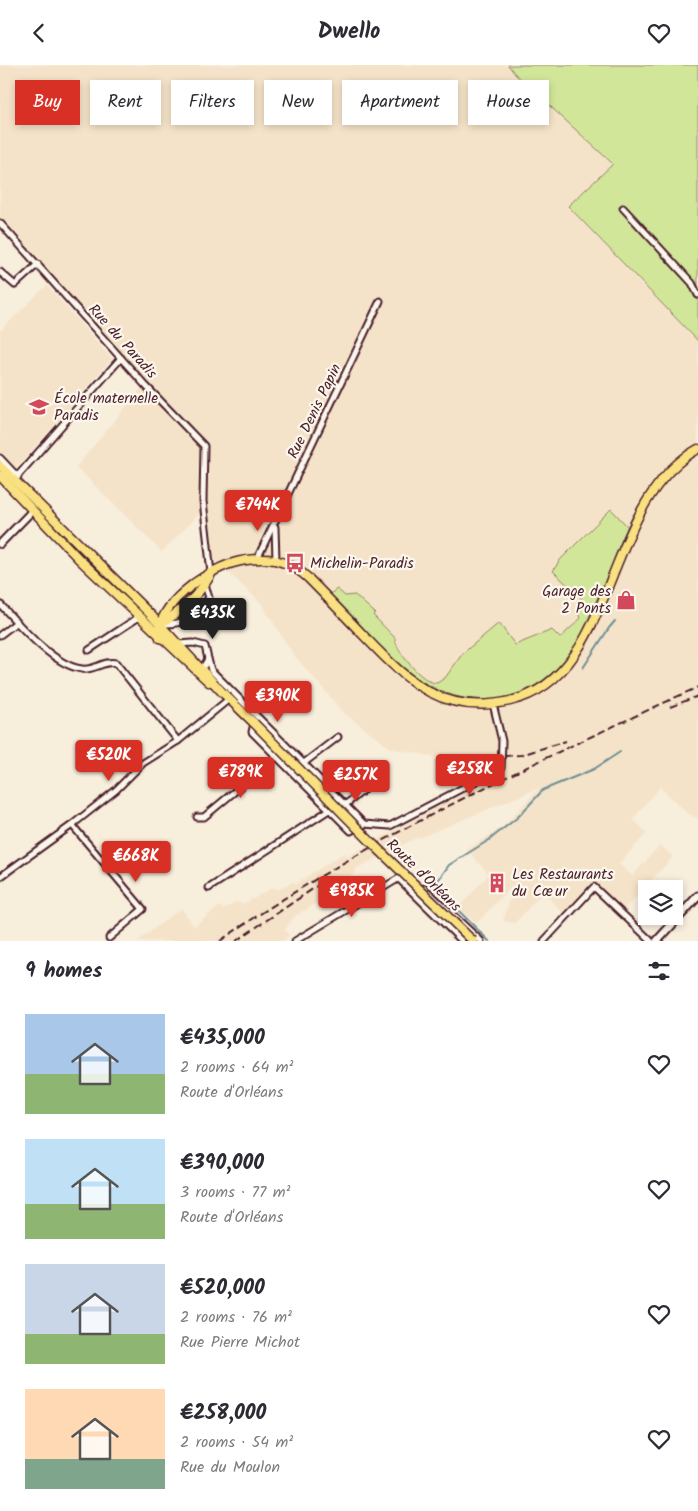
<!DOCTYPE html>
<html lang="en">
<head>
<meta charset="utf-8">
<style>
	body { margin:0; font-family:Kalam,sans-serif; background:#f2f2f3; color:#2b2b33; height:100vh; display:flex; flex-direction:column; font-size:19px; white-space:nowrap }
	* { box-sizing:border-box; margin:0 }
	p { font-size:16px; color:#7c7c81 }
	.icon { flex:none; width:28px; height:28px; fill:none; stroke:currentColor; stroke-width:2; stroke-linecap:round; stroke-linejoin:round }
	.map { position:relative; height:876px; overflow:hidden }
	.side { display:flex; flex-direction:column; background:#fff; flex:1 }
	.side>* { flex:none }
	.hud { position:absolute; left:15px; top:15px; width:669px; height:45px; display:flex; gap:10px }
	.controls { position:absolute; left:638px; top:815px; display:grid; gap:10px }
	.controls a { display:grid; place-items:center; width:45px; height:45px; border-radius:0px; background:#fff; box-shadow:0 2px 8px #0003; font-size:25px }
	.price { position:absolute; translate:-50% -42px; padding:0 11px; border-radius:5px; background:#d93025; color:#fff; font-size:16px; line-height:32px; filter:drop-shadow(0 1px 2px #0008) }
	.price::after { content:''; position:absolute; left:50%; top:30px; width:15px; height:11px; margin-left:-8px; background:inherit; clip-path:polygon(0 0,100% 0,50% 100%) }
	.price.on { background:#222; color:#fff }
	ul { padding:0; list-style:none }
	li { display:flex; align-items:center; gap:15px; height:125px; padding:0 25px }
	li span { display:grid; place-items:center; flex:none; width:140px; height:100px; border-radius:0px; color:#555 }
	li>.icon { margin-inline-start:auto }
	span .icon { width:60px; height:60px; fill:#fffc; stroke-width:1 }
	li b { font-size:21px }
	h2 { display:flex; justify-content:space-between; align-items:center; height:60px; padding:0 25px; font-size:21px }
	.tag { padding:0 18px; border-radius:0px; background:#fff; box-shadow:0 2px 8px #0003; font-size:18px; line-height:45px }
	.tag.on { background:#d93025; color:#fff }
	header { display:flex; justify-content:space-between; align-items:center; height:65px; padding:0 25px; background:#fff; font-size:22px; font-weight:600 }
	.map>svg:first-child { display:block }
	.built { fill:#f5e3c9 }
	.green { fill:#d2e69a; stroke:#8e8262 }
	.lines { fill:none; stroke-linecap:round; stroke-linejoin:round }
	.stream { stroke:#6f8f96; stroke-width:2 }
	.minor-casing { stroke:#4a1f2b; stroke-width:9 }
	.tertiary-casing { stroke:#4a1f2b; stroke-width:10 }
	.secondary-casing { stroke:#4a1f2b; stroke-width:11 }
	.primary-casing { stroke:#4a1f2b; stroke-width:11 }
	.minor { stroke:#fbf7ec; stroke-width:5 }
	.tertiary { stroke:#fbf7ec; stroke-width:6 }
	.secondary { stroke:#fbf7ec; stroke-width:7 }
	.primary { stroke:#f9e181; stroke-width:8 }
	.rail { stroke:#4a1f2b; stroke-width:2; stroke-dasharray:8 4; stroke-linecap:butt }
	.primary-bridge-casing { stroke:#4a1f2b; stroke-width:11; stroke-linecap:butt }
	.primary-bridge { stroke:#f9e181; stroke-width:8 }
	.labels { text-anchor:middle; stroke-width:4.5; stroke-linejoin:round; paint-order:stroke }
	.street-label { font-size:15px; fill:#4a1f2b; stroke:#fbf7ec }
	.poi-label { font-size:15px; fill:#4a1f2b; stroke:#fbf7ec; text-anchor:start }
</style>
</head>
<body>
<header><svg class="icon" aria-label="back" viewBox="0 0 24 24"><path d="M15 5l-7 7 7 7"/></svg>Dwello<svg class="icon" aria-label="heart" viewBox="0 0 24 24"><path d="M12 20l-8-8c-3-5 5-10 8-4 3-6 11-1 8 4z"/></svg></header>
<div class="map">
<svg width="698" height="876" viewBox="0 0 698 876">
	<rect width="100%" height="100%" fill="#f8eedc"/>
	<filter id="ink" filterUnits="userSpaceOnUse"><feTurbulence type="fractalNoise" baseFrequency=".02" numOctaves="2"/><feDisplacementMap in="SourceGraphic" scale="10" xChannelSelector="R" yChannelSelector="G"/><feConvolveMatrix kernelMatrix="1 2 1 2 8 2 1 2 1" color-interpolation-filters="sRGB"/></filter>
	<g filter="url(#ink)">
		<g class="built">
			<path d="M0,0H508L515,9L613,99L568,142L698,276V754L687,748L660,722L633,754L647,768L619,799L632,811L660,780L673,792L621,848L595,823L567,852L543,827L515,858L503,856L513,823L512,821L477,858L458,843L489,809L467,785L504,761L539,723L419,773L418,772L357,803L355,808L333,821L332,828L294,852L285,865L289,871L282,876H138L181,843L194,861L220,841L223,845L237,836L240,839L247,837L274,822L277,825L293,817L295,819L344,788L347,792L506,703L470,699L390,683L343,647L293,589L261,538L213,493L199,449L162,487L76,402L145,319L0,158Z"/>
			<path d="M47,220L112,294L15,405L0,390V266Z"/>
		</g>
		<g class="green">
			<path d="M508,0H698V276L568,141L613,99L515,9Z"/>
			<path d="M611,444L628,462C616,492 603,521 590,550C584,564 578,582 568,594C554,613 531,627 508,632C427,649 381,581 330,529L337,524L345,531L355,530L375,548L373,550L395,573C395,585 423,619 437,618L445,613L463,588L499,558L515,580L552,565L560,573L581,553L576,547L582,538L581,533L553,506L560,495Z"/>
		</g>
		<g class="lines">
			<g class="stream">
				<path d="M583,603L609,563L615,556"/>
				<path d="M489,876L434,821L449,800L489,775L518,752L543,725L594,704L620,687"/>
			</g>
			<defs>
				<g id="minor">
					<path d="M623,143L692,218L698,230"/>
					<path d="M0,158L145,320L204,381L203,436L211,508"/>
					<path d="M0,207L15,220L38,199"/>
					<path d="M0,393L18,412"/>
					<path d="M14,415L121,293"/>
					<path d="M275,462L276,495"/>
					<path d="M257,494L380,236"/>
					<path d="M0,539C19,560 54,601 82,604C94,606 104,595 116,598L178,676"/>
					<path d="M163,559C188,560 193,550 209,533L205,519"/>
					<path d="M0,570L17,557"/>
					<path d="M178,579L193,578L205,581L208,594L202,604"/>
					<path d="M89,585L139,552"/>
					<path d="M208,594L211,605L364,759"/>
					<path d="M254,658L252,667L351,766L359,761"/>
					<path d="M304,698L338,672"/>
					<path d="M345,740L380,712"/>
					<path d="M197,752H204L276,692"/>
					<path d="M364,759L390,761L501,703L502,676L493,639"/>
					<path d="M72,760L143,844L109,873"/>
					<path d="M0,812L72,760L116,725L143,698L178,676L229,634"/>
					<path d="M399,814L462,876"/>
					<path d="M209,823L329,745"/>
					<path d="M424,823L481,876"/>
					<path d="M295,876L406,809"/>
					<path d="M544,876L594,822L651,876"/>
				</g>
				<path id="tertiary" d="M0,479L32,446"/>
				<path id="secondary" d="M657,876L698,831"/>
				<g id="primary">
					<path d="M0,401L150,549L223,628L254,658"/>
					<path d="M0,411L79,494L209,617"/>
					<path d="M160,559C180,548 200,529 211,509"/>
					<path d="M160,573C154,541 206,506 233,498C242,495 253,494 263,494C281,494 296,502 308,513C328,533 347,553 366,573C409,618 444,651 510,636C619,611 601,438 698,384"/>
				</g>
			</defs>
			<use href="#minor" class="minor-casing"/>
			<use href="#tertiary" class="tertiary-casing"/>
			<use href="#secondary" class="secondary-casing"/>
			<use href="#primary" class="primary-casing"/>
			<use href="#minor" class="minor"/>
			<use href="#tertiary" class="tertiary"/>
			<use href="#secondary" class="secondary"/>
			<use href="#primary" class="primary"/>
			<g class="rail">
				<path d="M670,642L698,631"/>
				<path d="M504,691L521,690L566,676"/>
				<path d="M220,876C369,772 534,698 698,622"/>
				<path d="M236,876L323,817"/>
			</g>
			<defs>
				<path id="primary-bridge" d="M254,658L373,779L473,876"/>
			</defs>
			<use href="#primary-bridge" class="primary-bridge-casing"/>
			<use href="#primary-bridge" class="primary-bridge"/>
		</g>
	</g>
	<defs>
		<symbol id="school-bare" viewBox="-9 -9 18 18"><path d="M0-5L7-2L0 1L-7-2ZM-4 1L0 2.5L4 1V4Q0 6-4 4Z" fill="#d1495b" stroke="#fbf7ec" stroke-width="2.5" paint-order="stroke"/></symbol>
		<symbol id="bus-bare" viewBox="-9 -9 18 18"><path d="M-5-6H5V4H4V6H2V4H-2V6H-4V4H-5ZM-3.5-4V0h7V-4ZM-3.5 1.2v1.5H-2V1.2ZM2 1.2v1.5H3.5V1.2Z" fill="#d1495b" stroke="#fbf7ec" stroke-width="2.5" paint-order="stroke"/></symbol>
		<symbol id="shop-bare" viewBox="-9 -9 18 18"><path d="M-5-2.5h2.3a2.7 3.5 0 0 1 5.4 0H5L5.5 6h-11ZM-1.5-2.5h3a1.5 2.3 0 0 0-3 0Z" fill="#d1495b" stroke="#fbf7ec" stroke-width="2.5" paint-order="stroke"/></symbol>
		<symbol id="building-bare" viewBox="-9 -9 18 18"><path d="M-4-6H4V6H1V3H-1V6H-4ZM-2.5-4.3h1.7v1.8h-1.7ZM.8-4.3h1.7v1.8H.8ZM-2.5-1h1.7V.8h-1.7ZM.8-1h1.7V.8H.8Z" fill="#d1495b" stroke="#fbf7ec" stroke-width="2.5" paint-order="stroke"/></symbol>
	</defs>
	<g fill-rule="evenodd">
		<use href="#school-bare" x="25" y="328" width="28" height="28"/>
		<use href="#bus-bare" x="281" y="484" width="28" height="28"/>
		<use href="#shop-bare" x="612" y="521" width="28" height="28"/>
		<use href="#building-bare" x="483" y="804" width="28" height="28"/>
	</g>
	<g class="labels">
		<g class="street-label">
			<text transform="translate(123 276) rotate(48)" y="5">Rue du Paradis</text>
			<text transform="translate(314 346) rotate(-64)" y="5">Rue Denis Papin</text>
			<text transform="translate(424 810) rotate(44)" y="5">Route d'Orléans</text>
		</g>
		<g class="poi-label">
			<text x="54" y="338">École maternelle<tspan x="54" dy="17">Paradis</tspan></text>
			<text x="310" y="503">Michelin-Paradis</text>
			<text x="611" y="531" text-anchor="end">Garage des<tspan x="611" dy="17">2 Ponts</tspan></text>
			<text x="512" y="814">Les Restaurants<tspan x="512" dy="17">du Cœur</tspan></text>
		</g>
	</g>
</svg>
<div class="controls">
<a><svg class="icon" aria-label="layers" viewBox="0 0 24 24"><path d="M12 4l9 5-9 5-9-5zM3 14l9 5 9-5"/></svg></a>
</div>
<b class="price" style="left:258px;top:467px">€744K</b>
<b class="price on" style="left:213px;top:575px">€435K</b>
<b class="price" style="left:278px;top:658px">€390K</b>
<b class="price" style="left:109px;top:717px">€520K</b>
<b class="price" style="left:470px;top:731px">€258K</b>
<b class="price" style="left:241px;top:734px">€789K</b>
<b class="price" style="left:356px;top:737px">€257K</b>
<b class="price" style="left:136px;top:818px">€668K</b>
<b class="price" style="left:352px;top:853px">€985K</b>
<div class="hud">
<a class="tag on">Buy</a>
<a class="tag">Rent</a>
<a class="tag">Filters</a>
<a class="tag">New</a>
<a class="tag">Apartment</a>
<a class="tag">House</a>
</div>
</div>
<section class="side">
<h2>9 homes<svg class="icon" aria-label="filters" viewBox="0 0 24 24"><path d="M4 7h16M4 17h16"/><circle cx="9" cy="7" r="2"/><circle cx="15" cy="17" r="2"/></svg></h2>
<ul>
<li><span style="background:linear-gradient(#a9c7e8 60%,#8fb573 0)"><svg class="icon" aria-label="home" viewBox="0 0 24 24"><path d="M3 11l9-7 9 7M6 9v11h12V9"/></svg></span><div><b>€435,000</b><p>2 rooms · 64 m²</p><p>Route d'Orléans</p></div><svg class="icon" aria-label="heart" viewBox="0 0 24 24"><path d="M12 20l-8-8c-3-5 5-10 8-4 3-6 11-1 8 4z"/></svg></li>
<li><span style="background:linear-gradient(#bfe0f5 65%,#8fb573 0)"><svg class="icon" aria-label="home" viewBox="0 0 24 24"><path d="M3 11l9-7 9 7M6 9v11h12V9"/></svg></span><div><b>€390,000</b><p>3 rooms · 77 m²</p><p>Route d'Orléans</p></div><svg class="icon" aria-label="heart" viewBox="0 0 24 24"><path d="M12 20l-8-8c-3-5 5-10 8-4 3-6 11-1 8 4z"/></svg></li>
<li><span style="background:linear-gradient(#c9d6e8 70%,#8fb573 0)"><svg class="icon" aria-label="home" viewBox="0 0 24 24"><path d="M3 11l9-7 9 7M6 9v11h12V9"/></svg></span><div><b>€520,000</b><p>2 rooms · 76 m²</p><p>Rue Pierre Michot</p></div><svg class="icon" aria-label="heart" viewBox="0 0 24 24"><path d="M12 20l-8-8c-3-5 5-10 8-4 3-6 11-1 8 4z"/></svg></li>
<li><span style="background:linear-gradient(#ffd9b3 70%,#7fa58c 0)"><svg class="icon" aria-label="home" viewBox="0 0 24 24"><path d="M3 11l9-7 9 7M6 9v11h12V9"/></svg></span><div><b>€258,000</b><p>2 rooms · 54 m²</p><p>Rue du Moulon</p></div><svg class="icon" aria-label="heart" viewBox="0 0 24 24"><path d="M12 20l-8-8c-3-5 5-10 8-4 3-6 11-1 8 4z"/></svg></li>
</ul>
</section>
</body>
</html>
